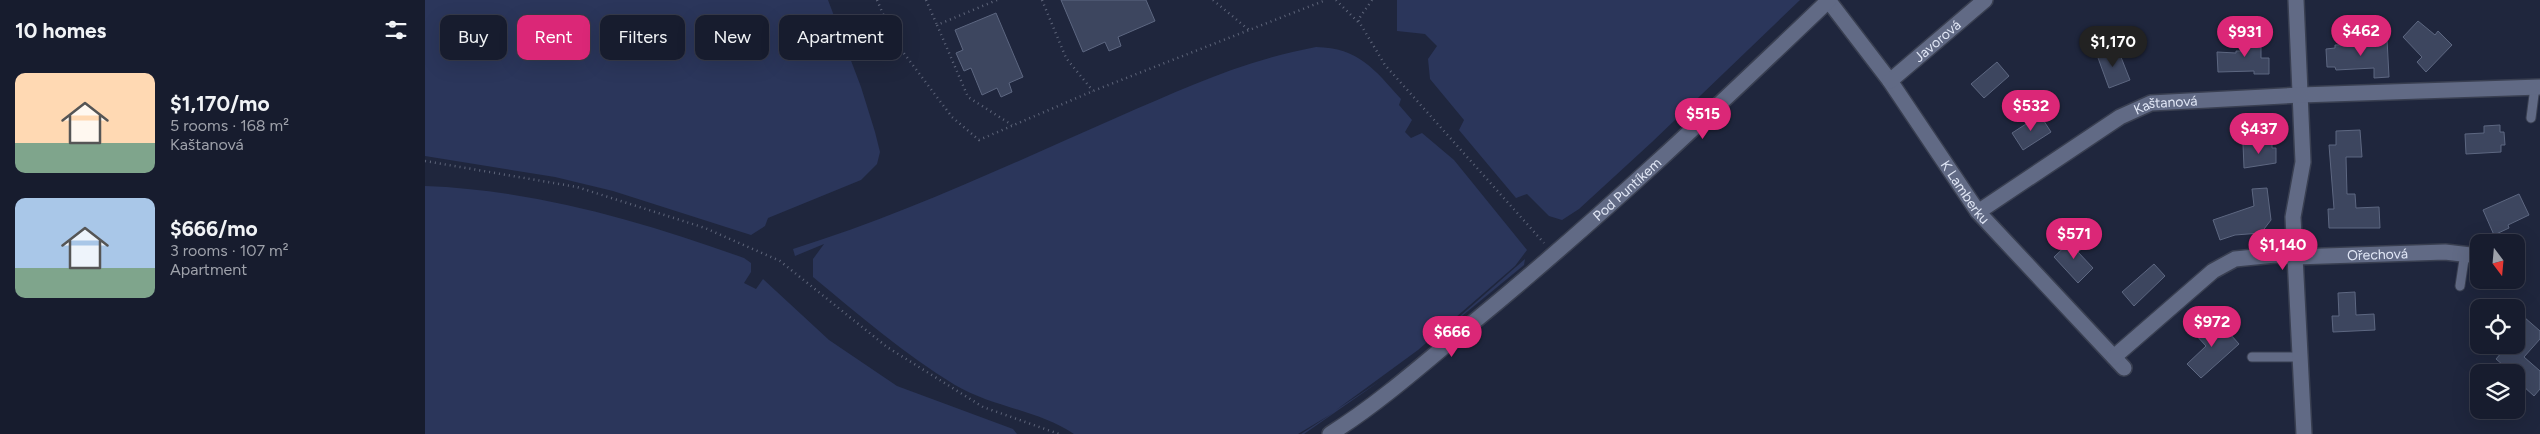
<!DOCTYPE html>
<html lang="en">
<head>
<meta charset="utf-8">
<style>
	body { margin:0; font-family:Figtree,sans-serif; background:#24293a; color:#f1f3f6; height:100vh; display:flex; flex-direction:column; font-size:19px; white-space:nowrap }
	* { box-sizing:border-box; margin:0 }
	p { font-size:16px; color:#9ea1aa }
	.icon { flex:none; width:28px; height:28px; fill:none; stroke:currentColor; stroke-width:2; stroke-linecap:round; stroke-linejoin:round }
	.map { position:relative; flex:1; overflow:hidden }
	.side { display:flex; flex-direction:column; background:#171c2e; width:425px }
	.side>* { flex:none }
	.banner { position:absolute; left:15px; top:15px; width:475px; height:45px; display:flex; gap:10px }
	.needle { width:32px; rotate:164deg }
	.fabs { position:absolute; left:2045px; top:234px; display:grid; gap:10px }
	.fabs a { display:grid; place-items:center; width:55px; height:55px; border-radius:10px; background:#171c2e; box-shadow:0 5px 20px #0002,0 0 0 1px #363a4a; font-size:25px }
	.price { position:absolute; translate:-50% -42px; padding:0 11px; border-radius:18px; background:#db2777; color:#fff; font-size:16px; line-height:32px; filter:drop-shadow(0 1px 2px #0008) }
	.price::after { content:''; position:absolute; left:50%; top:30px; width:15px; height:11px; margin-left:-8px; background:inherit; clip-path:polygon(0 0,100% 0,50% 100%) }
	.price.current { background:#222; color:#fff }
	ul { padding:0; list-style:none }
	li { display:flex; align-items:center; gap:15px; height:125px; padding:0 15px }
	li span { display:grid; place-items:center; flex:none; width:140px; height:100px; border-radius:10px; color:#555 }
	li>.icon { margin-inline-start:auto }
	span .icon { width:60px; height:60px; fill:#fffc; stroke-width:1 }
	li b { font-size:21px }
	h2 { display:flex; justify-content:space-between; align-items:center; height:60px; padding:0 15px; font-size:21px }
	.tag { padding:0 18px; border-radius:10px; background:#171c2e; box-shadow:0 5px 20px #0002,0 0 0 1px #363a4a; font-size:18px; line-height:45px }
	.tag.current { background:#db2777; color:#fff }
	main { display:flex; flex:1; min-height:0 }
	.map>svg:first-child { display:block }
	.green { fill:#2b365b }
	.building { fill:#3d465f; stroke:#5d6781 }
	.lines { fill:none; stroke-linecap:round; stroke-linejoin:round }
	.service-casing { stroke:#393f51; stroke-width:11 }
	.minor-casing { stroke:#393f51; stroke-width:18 }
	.path { stroke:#5e657a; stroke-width:2.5; stroke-dasharray:1 4; stroke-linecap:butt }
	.service { stroke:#616a85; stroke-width:9 }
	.minor { stroke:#616a85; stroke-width:15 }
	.labels { text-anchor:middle; stroke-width:4; stroke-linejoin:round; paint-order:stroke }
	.street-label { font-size:14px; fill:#e1e7f6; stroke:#1f263d }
</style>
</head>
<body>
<main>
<section class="side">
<h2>10 homes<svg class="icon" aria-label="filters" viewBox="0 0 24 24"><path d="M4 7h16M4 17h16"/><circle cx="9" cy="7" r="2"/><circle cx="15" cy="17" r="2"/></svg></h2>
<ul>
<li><span style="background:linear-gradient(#ffd9b3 70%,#7fa58c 0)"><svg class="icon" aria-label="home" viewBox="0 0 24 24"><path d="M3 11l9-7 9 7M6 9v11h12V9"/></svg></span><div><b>$1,170/mo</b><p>5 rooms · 168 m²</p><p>Kaštanová</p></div></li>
<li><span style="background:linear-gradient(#a9c7e8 70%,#7fa58c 0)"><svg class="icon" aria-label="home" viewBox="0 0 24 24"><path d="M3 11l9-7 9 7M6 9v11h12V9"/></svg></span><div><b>$666/mo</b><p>3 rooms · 107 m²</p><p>Apartment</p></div></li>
</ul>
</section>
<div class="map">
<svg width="2115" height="434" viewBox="0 0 2115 434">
	<rect width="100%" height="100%" fill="#1f263d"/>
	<g class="green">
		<path d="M0,0H403L436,87L450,132L455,152L452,164L436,180L343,218L340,226L326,235L188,191L130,177L0,156Z"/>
		<path d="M972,0H1375L1227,142L1154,209L1137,220L1124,216L1102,194L1091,198L1034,130L1039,120L1005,79L1003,59L1012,46L1000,34L972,31Z"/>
		<path d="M891,47C934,48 949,69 976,99L974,105L987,120L980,132L986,138L997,133L1029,160L1102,250L1090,266L993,350L911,410L955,381L879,434H876L908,413L873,434H649C613,410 567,407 530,385C479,354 433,314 388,277V259L399,244L370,256L368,249C480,214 586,164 693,117C758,89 817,61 891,47Z"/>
		<path d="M0,186C110,190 216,221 319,258L326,263V272L319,283L331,289L338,279L404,340L472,386L588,429L592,434H0Z"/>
		<path d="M1100,259L1099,265L1009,339Z"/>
	</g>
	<g class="building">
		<path d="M636,0H721L730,21L693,37L696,46L684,51L680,42L658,52Z"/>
		<path d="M571,13L598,77L584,83L587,92L576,97L572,88L557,95L546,68L539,71L531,53L538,50L530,30Z"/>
		<path d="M1993,21L2010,35L2013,31L2027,45L2001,72L1992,62L1997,57L1978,37Z"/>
		<path d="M1836,33V58H1844V74H1829V71L1793,72L1792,52L1811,53V51H1820L1819,34Z"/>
		<path d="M1948,39H1962L1964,77L1949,78V68L1911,70L1910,67H1902L1901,49L1910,48V45L1948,44Z"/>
		<path d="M1692,47L1705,80L1684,88L1672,55Z"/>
		<path d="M1572,62L1584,76L1559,98L1546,84Z"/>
		<path d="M1615,115L1626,132L1598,150L1587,133Z"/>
		<path d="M2075,125V132H2079L2080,145H2076V152L2041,154L2040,134L2059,133V126Z"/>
		<path d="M1935,130L1937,157H1921L1922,194H1930L1931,208L1954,207L1955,228H1904L1903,209H1909L1904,145H1911V131Z"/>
		<path d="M1834,143H1847V148H1851V163L1819,168L1818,144Z"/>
		<path d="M1842,188L1846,220L1836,233L1810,235L1795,240L1788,220L1829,206L1827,189Z"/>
		<path d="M2094,194L2104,215L2083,225L2084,228L2069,235L2058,210Z"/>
		<path d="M1650,237L1659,247L1653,252L1668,268L1653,283L1629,257Z"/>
		<path d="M1729,264L1740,276L1709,306L1697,292Z"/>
		<path d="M1930,292L1931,315L1949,314L1950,330L1908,332L1907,316H1914L1913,293Z"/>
		<path d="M2091,310L2115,331V339L2099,357L2115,371V389L2109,396L2097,385L2099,383L2091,377V372H2086L2071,359L2083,345H2091Z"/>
		<path d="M1783,320L1794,331L1798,326L1814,344L1776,378L1762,364L1781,346L1769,333Z"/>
	</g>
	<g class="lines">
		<defs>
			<g id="service">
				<path d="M2106,118L2110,87"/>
				<path d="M2035,286L2040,253"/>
				<path d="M1827,357H1875"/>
			</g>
			<g id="minor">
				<path id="s1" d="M1403,0L1465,81L1553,212L1699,368"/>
				<path d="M1871,0L1878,162L1868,217L1879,434"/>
				<path id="s2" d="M1465,81L1560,0"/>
				<path id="s3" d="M1553,212L1695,117L1726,103L1875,95L2115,87"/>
				<path id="s4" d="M1689,357L1788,271L1810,259L1850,255L1870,257L2020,252L2054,256"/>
				<path id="s5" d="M905,434C955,403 1005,358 1051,320C1175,218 1288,111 1404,0"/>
			</g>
		</defs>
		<use href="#service" class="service-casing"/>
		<use href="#minor" class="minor-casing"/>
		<g class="path">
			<path d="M452,0L469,40L527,117L554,140L668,91L901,0"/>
			<path d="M501,0L512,25"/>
			<path d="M572,0L512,25L543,97L587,125"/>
			<path d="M617,0L641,58L668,91"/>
			<path d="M788,0L824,30"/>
			<path d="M911,0L933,22"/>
			<path d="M947,0L933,20L960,65L1119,243"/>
			<path d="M0,161L152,187L280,228L355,261L462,347L558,407L634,434"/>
		</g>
		<use href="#service" class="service"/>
		<use href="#minor" class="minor"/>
	</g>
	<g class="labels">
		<g class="street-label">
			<text dy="5" stroke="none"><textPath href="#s2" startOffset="62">Javorová</textPath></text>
			<text dy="5" stroke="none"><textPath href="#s3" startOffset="219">Kaštanová</textPath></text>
			<text dy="5" stroke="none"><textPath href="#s5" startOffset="385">Pod Puntíkem</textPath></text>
			<text dy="5" stroke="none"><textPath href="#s1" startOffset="236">K Lamberku</textPath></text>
			<text dy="5" stroke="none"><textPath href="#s4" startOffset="299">Ořechová</textPath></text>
		</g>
	</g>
</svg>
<div class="fabs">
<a><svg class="needle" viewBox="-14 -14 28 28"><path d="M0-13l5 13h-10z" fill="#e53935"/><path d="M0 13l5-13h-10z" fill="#9ea1aa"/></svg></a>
<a><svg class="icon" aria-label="locate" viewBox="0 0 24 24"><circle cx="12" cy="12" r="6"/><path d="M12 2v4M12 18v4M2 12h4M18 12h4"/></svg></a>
<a><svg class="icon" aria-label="layers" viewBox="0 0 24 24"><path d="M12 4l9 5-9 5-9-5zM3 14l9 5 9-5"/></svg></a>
</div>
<b class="price" style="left:1936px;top:57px">$462</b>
<b class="price" style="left:1820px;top:58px">$931</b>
<b class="price current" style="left:1688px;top:68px">$1,170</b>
<b class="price" style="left:1606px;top:132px">$532</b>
<b class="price" style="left:1278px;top:140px">$515</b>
<b class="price" style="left:1834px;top:155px">$437</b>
<b class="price" style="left:1649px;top:260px">$571</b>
<b class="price" style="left:1858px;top:271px">$1,140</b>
<b class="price" style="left:1787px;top:348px">$972</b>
<b class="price" style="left:1027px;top:358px">$666</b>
<div class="banner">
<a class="tag">Buy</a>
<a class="tag current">Rent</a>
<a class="tag">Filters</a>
<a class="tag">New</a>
<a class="tag">Apartment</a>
</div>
</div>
</main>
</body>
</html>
